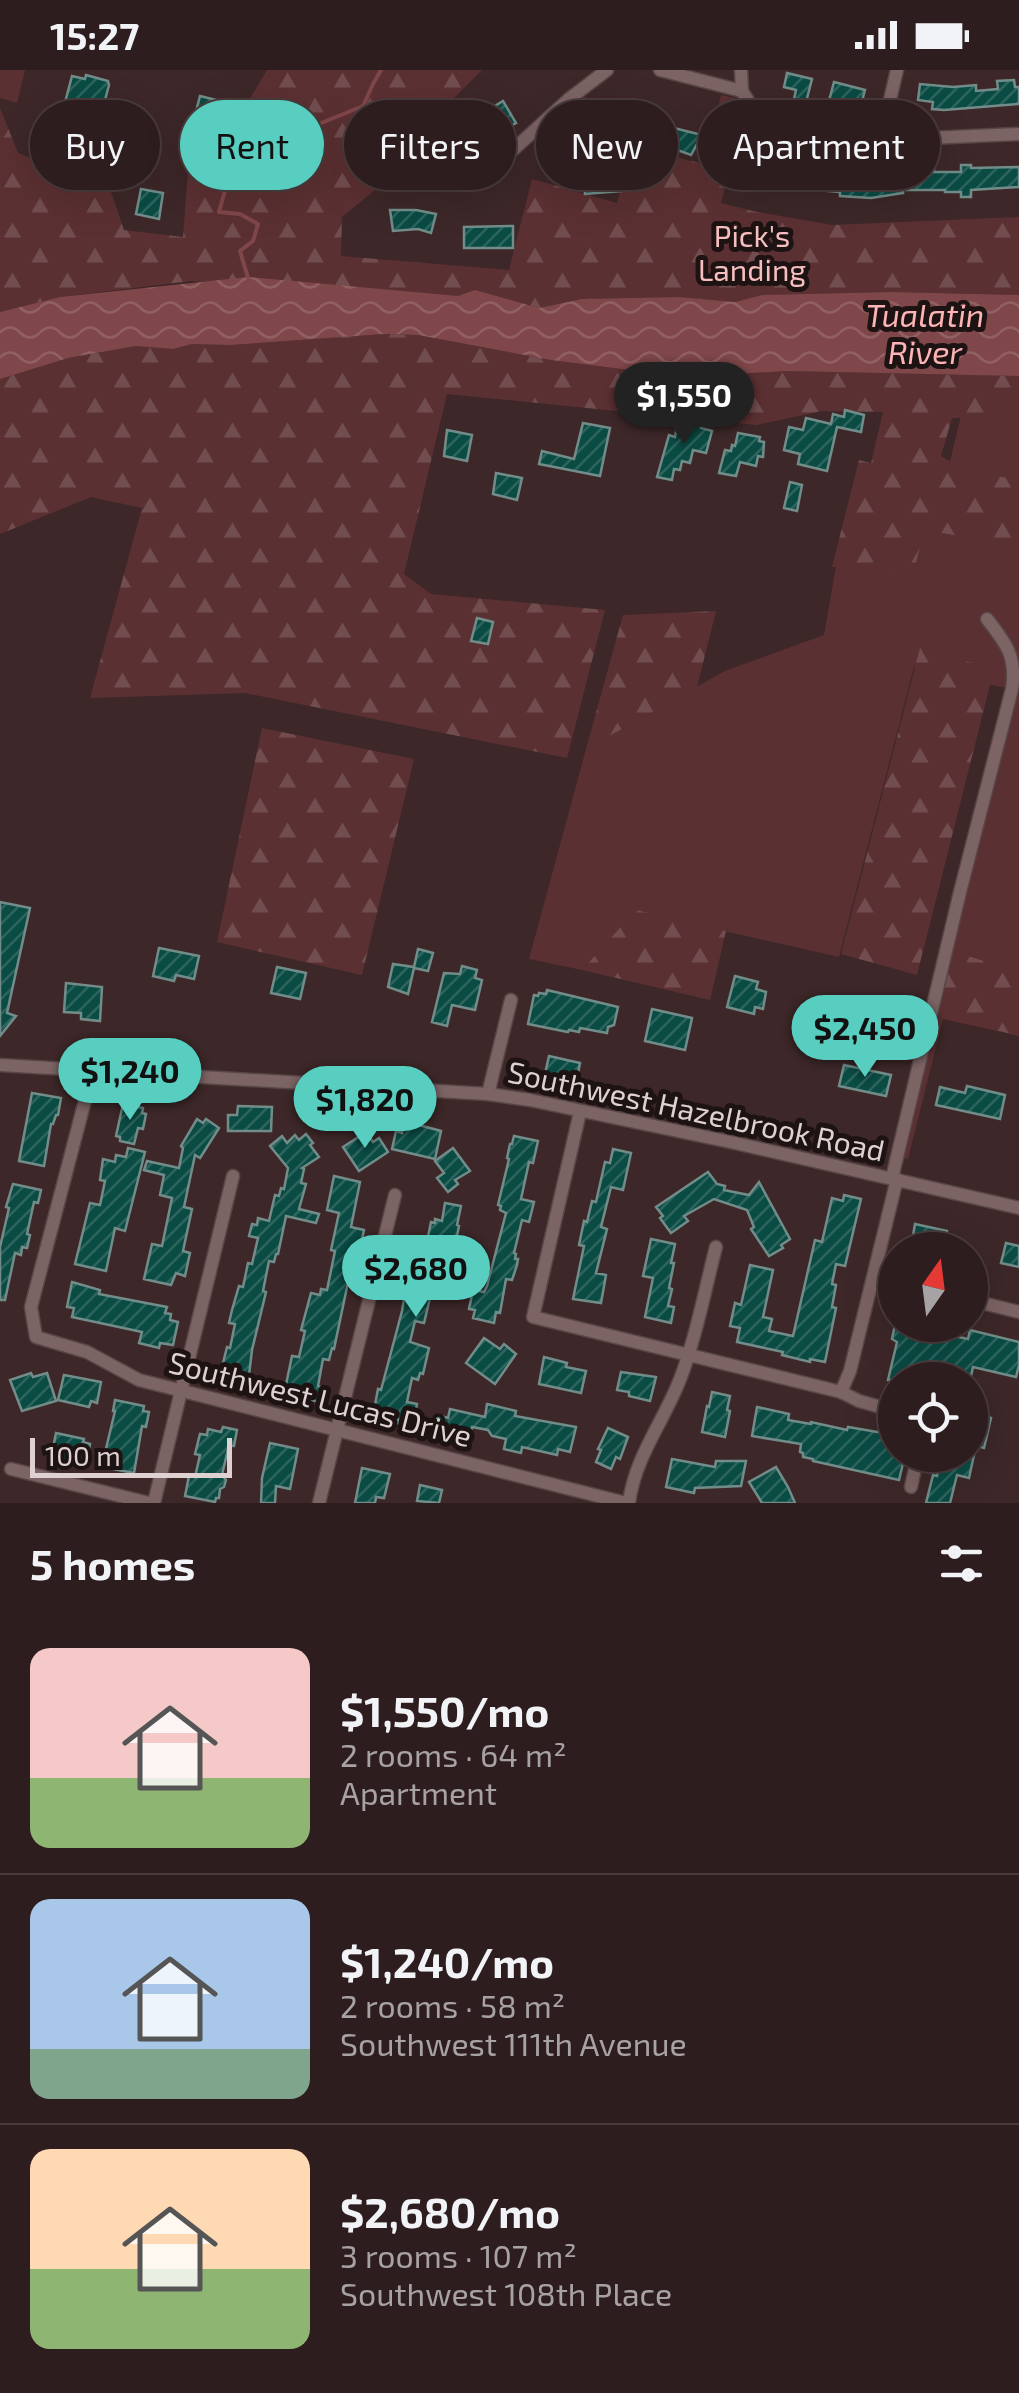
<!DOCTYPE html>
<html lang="en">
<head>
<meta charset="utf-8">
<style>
	body { margin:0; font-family:"Exo 2",sans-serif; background:#362627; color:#f1f3f6; height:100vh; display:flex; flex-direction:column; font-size:38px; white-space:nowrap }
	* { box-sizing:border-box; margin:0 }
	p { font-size:32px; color:#a7a2a4 }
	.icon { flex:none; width:55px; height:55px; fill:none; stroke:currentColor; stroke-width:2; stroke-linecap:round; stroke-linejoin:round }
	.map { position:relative; height:1433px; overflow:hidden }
	.sheet { display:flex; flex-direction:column; background:#2e1d1e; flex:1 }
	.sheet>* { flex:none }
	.hud { position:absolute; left:30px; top:30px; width:960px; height:90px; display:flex; gap:20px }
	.needle { width:65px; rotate:14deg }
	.tools { position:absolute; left:878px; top:1162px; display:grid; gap:20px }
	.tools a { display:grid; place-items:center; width:110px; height:110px; border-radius:50%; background:#2e1d1e; box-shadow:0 10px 40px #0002,0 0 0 2px #493b3c; font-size:50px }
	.scale { position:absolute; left:30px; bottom:25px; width:202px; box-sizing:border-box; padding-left:10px; border:5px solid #dfd1d1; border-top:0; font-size:28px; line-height:35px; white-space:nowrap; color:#dfd1d1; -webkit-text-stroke:8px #1d1313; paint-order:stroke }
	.price { position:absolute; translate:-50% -85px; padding:0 22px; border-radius:35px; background:#58cec1; color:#111; font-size:32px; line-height:65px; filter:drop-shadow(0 2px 5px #0008) }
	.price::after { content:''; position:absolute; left:50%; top:60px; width:30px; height:22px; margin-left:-15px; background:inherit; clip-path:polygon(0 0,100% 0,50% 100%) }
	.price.on { background:#222; color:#fff }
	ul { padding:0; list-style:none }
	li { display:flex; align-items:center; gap:30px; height:250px; padding:0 30px }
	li+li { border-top:2px solid #493b3c }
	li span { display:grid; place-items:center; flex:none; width:280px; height:200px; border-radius:20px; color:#555 }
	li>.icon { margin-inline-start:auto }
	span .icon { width:120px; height:120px; fill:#fffc; stroke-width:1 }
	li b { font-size:42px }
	h2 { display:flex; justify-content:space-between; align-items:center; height:120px; padding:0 30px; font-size:42px }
	.chip { padding:0 35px; border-radius:45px; background:#2e1d1e; box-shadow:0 10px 40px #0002,0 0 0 2px #493b3c; font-size:35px; line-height:90px }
	.chip.on { background:#58cec1; color:#111 }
	.status { display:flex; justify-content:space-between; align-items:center; height:70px; padding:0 50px; background:#2e1d1e; direction:ltr }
	.status svg { height:28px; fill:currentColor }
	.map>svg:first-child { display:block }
	.green { fill:#5b3032 }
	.forest { fill:url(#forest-firs) }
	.water { fill:url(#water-waves) }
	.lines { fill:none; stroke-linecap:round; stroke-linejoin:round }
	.stream { stroke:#7f4749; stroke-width:4 }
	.building { fill:url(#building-hatch); stroke:#728d89; stroke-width:2.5 }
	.minor-casing { stroke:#584647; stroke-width:15 }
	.minor { stroke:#7c6364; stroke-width:12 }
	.labels { text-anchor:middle; stroke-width:10; stroke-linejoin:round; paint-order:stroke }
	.park-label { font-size:30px; fill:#f6bebf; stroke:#1d1313 }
	.street-label { font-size:30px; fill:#dfd1d1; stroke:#1d1313 }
	.water-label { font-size:32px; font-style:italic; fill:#fdb4b6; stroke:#1d1313 }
</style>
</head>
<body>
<div class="status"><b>15:27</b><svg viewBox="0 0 49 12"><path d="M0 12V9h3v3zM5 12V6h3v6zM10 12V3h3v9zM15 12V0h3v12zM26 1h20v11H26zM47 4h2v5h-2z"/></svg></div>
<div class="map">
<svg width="1019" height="1433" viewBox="0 0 1019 1433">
	<defs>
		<pattern id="forest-firs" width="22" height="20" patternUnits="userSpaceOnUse" patternTransform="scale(2.5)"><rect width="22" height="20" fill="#5b3032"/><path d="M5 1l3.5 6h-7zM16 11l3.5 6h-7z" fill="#724d4f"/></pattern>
		<pattern id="water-waves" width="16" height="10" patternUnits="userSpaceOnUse" patternTransform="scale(2.5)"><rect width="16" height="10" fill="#7f4749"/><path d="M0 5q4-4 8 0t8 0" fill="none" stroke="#916062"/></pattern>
		<pattern id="building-hatch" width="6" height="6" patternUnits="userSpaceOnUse" patternTransform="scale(2.5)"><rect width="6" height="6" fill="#0a4b44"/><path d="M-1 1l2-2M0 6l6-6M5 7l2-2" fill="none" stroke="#2d645e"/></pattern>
	</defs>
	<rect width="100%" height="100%" fill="#3d2728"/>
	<g class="green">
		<path d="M0,0H25L17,33L0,28Z"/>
		<path d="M971,305L1019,306V966L943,949L908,1089L890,1085L1005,618L914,597L839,887L636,841L582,900L529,889L586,679L725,601L824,565L836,496L916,453L934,457Z"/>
	</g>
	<g class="forest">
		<path d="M267,0H482L432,50L409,92L342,147L341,186L509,200L532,109L617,133L632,77L704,94L721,25L747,31L721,133L757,142L832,155L1019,147V225L891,222L762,225L735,232L679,227L582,229L539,238L475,220L458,226L191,211L60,227L0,242V38L18,83L111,122L124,160L183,167L190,74L217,77L244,39Z"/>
		<path d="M385,264L418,265L551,290L684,307L787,301L1019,306V346L952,348L941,386L968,401L1019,410V476L924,460L913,505L832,497L859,390L871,393L883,342L822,341L756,355L447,324L404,504L431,524L605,540L567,688L245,623L90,628L142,438L91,427L0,464V309L63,289L136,276L173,279L192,274L230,275Z"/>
		<path d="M716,541L697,617L586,679L623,545Z"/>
		<path d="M920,578L994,599L917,905L841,884Z"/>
		<path d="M262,658L414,689L362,905L217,872Z"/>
		<path d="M636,840L726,861L710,930L582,900Z"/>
		<path d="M952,881L1019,902V966L938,945Z"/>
	</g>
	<path class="water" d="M248,207L458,226L475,220L539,238L582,229L679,227L735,232L762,225L891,222L1019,225V306L787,301L684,307L551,290L418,265L385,264L230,275L192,274L173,279L136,276L68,288L0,309V242L60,227Z"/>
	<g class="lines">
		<path class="stream" d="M249,211L240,181L253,171L258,154L240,144L219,142L226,117L228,90L268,80L287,67L363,36L373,14L381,0"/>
	</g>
	<g class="building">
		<path d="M787,3L812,9L804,40L792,38L796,20L784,17Z"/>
		<path d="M86,5L108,11L109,15L100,49L85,46L82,55L72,53L74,43L63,40L72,6L85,9Z"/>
		<path d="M1014,10L1015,17H1019V34L944,40L932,39L933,32L918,30L920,14L953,17L976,15V21L998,19L997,11Z"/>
		<path d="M834,12L865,20L862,31L856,30L852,48L826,42Z"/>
		<path d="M200,26L216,30L206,72L196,70L200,54L193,53Z"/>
		<path d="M503,31L516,53L481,72L469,52Z"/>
		<path d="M674,58L702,65L691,85L669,77Z"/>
		<path d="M598,66L603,97L619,96L621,121L585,124L583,97L586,98L581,68Z"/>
		<path d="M115,77L136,82L132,101L124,100L122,107L109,104Z"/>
		<path d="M739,83L760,89L759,94L833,97L870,100V104L900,100L934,99V102H961V95H971V98L1019,97V117L971,120V127H961V122H945V120H902L903,123L871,128L840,126V122L807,119L808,108L788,104L785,117L734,102Z"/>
		<path d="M141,119L163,123L159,149L136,144Z"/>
		<path d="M390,140H416L436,144L431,163L418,159L393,161Z"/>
		<path d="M513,156V178H464V157Z"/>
		<path d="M845,340L864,345L861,362L837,357L827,401L798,394L800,384L784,380L789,357L803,360L806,348L831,354L833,344L844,347Z"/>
		<path d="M688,348L703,351L701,358L712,361L706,383L693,380L690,393L682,391L680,400L674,399L672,410L657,407L669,365L675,367L677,355L685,357Z"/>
		<path d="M583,353L610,358L600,406L539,394L542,381L574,389Z"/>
		<path d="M447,360L472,365L467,391L444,386Z"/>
		<path d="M738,363L760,367L759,371L764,372L763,387L758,386L756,396L740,392L736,406L719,403L725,380L731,381L732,375L735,376Z"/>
		<path d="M496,403L522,408L517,430L493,424Z"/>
		<path d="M790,412L802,415L797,441L784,438Z"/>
		<path d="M477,548L493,552L488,574L471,571Z"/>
		<path d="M0,832L30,838L7,943L16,946L0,966Z"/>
		<path d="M159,878L199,886L194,909L176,905L174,911L153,906Z"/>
		<path d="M418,879L433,883L428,901L414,898L408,924L388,917L393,894L414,897Z"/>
		<path d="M462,896L477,900L475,908L482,910L475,940L452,935L447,956L432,952L444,903L460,904Z"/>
		<path d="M277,897L306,903L300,929L271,923Z"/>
		<path d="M735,906L758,912L756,919L766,922L763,939L755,937L754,944L727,937Z"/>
		<path d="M66,913L102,917L100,951L81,949V943L64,942Z"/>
		<path d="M547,920L618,937L614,955L608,957L607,963L580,958L579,962L569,960L568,962L528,954L534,925L538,926L539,923L546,924Z"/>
		<path d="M652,939L692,948L685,980L645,971Z"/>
		<path d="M549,986L580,993L576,1014L544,1008Z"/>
		<path d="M844,995L891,1005L886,1026L839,1016Z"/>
		<path d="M967,1016L1005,1025L1000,1049L936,1035L940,1017L965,1023Z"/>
		<path d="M32,1023L61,1028L58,1045H56L53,1054H51L44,1096L19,1091Z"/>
		<path d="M123,1034L143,1038L142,1043L146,1044L143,1059L138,1058L134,1074L120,1071V1067L116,1066Z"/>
		<path d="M238,1036L272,1037L271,1061H228V1045H237Z"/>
		<path d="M197,1049L203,1053L206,1049L219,1058L200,1088L195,1085L184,1137L192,1139L183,1181L190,1183L185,1206L176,1203L171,1215L144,1209L152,1174L162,1176L172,1128L160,1125L164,1105L144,1100L147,1091L179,1098L183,1078L181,1076Z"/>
		<path d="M404,1051L441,1061L435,1089L392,1079L396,1061L402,1063Z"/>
		<path d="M366,1062L373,1072L379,1068L388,1082L359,1101L343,1077Z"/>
		<path d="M306,1064L313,1073L310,1075L319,1087L302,1098L304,1099L301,1113L306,1114L299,1139L319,1144L316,1153L286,1146L278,1184H276L274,1192L269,1191L263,1221L266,1222L252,1280L249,1305L242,1304L240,1310L220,1305L227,1277L230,1278L235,1254L229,1253L232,1240L239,1216L243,1217L248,1193L252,1194L258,1168L249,1166L252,1154L257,1155L258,1148L269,1151L275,1125L279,1126L281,1118L284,1119L288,1098L270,1076L282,1066L287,1073L295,1065L299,1070Z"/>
		<path d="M514,1066L538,1071L533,1093L529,1092L521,1129L534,1132L529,1152L522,1150L514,1183L516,1184L515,1189H518L517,1195L512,1210L506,1209L500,1243L496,1242L494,1253L473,1248L475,1240L469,1239L473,1220L484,1222L487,1216L506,1143L500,1140L501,1136L498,1135L509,1089L507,1088L510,1074H512Z"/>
		<path d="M128,1078L145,1082L125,1161L115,1158L106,1201L75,1194L90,1133L100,1135L105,1111L100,1110L103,1089L115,1092L116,1085L126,1087Z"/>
		<path d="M453,1078L470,1101L455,1110L458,1114L448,1122L437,1108L444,1103L435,1091Z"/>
		<path d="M613,1079L631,1083L623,1120L611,1117L601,1157L607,1159L596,1203L606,1205L601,1233L573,1229L584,1176L579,1175L584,1151L587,1152L592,1131L596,1132L605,1092L610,1093Z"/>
		<path d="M708,1102L717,1114L725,1116L724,1120L749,1125L759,1112L790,1169L781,1175L783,1178L769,1186L751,1159L754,1157L747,1140L714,1129L684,1146L688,1151L671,1163L660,1148L663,1146L656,1137Z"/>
		<path d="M334,1106L360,1112L351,1157L364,1160L356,1199L351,1198L334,1279L332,1278L329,1290L323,1289L318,1316L323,1318L320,1332L284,1324L292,1286L299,1287L305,1261L301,1260L311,1223L320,1225L321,1219L327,1220L335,1181L331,1180L339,1143L327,1140Z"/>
		<path d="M13,1114L41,1120L38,1133L34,1132L27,1164L30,1165L27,1178L22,1177L21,1185L15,1183L5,1230H0V1177L9,1138L6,1137Z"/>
		<path d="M844,1125L861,1129L845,1196L836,1194L832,1214L836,1215L832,1237L836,1238L825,1292L810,1289V1292L782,1285L783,1282L737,1272L740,1258L730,1256L735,1233L741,1235L750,1195L773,1200L763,1247L772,1249L769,1261L793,1266L815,1170L822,1172L832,1128L843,1131Z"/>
		<path d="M445,1133L461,1136L457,1155L459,1156L454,1181L446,1179L438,1213H436L433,1225L431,1224L424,1253L415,1251L410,1272L429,1278L423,1304L420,1303L418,1310L412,1308L407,1332L417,1334L412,1357L397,1353L398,1349L386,1346L387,1343L374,1340L378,1319L381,1320L402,1241L409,1198L415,1199L417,1179L425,1181L431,1152L435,1153V1149L442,1151Z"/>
		<path d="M915,1154L947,1161L943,1180L911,1177Z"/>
		<path d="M651,1169L675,1174L671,1193H674L669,1218L672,1219L668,1236L674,1237L671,1253L645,1247L653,1208L643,1206Z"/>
		<path d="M1006,1173L1019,1176V1197L1001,1193Z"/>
		<path d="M72,1212L100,1220L99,1224L167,1237L165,1243L171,1244L170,1250L178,1252L173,1275L160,1273L159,1278L139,1273L142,1262L72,1247L74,1238L67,1237Z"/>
		<path d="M895,1255H922L921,1259L968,1269L970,1260L1019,1272V1295L1016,1307L973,1297L971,1306L918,1294L914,1310H888L897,1272L892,1269Z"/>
		<path d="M484,1268L500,1279L504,1274L516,1284L495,1314L466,1293Z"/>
		<path d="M544,1287L567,1293L566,1297L586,1301L581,1323L539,1314Z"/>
		<path d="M621,1302L656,1307L650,1331L629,1326V1322L617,1320Z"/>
		<path d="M31,1303L33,1307L47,1303L56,1331L22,1341L10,1310Z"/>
		<path d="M64,1305L101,1312L97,1333L91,1331L89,1337L58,1330Z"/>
		<path d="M712,1322L730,1326L727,1340L730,1341L725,1367L702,1362L707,1336L709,1337Z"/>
		<path d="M115,1330L144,1336L143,1341L149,1342L146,1357L142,1356L134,1403L113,1399L115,1389L104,1387L115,1341H113Z"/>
		<path d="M487,1334L516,1341L515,1346L576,1357L570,1382L558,1379L557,1385L522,1377L521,1383L504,1379L506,1369L492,1366L488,1360L472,1357L469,1370L462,1368L461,1372L442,1368L443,1364L434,1362L438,1345L448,1348L450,1339L485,1347Z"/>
		<path d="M757,1337L789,1344L788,1350L811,1354V1352L847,1360L848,1357L895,1365V1385H905L899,1410L813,1391V1389L803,1387V1383L800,1382L801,1374L752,1366Z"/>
		<path d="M970,1343L991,1348L984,1378L970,1374Z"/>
		<path d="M223,1357L237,1360L234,1376L229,1375L222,1405L226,1410L224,1417L220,1419L219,1428H216L215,1432L185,1426L189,1406L195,1407L200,1385L195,1384L200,1364L207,1365L208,1359L221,1362Z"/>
		<path d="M608,1358L628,1367L620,1389L616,1387L611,1399L596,1392L601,1380L598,1379Z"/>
		<path d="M56,1363L84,1369L83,1372L90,1374L87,1391L84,1393L73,1390L72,1393L62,1390V1385L52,1383Z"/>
		<path d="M270,1373L298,1379L290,1419L276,1416L275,1433H261L262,1408Z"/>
		<path d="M941,1385H974L969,1408L957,1405L950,1433H926L933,1405L937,1406Z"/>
		<path d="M672,1389L715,1397L716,1391H746L741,1416L695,1418L694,1423L666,1417Z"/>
		<path d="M776,1397L788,1417L795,1433H762L749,1412Z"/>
		<path d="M362,1398L390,1404L384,1428L376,1427L375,1433H355Z"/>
		<path d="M420,1415L442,1420L439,1433L417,1431Z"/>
	</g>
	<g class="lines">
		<defs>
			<g id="minor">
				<path d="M660,0L742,21"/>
				<path d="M741,0L742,21L752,37L767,54L787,64L885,70L1019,64"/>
				<path d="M885,70L889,34L897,0"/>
				<path d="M470,97L482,89L514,79L569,29L607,0"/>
				<path d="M0,995L488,1024L530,1030L735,1073L1019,1138"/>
				<path d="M88,1000V1019L31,1237L36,1267L87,1282L139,1310L626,1433"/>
				<path d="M488,1024L511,930"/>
				<path d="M580,1042L533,1247L841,1322L859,1331L895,1341"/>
				<path d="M892,1108L960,822L1012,619C1017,587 1006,573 987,549"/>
				<path d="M874,1207L895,1212"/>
				<path d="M970,1230L1019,1242"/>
				<path d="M841,1322L850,1301L897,1109"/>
				<path d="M11,1399L149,1433"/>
				<path d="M911,1417L918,1385"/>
				<path d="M154,1433L233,1106"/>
				<path d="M319,1433L395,1125"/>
				<path d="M629,1433C635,1385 666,1349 682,1304C697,1264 705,1219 716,1177"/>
			</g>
		</defs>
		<use href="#minor" class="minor-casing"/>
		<use href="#minor" class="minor"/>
	</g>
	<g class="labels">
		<g class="park-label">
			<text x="752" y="177">Pick's<tspan x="752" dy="34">Landing</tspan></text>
		</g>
		<g class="street-label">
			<text transform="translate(696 1042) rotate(12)" y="10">Southwest Hazelbrook Road</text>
			<text transform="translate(320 1330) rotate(14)" y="10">Southwest Lucas Drive</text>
		</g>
		<g class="water-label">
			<text x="925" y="257">Tualatin<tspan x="925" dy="37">River</tspan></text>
		</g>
	</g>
</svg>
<div class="tools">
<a><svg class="needle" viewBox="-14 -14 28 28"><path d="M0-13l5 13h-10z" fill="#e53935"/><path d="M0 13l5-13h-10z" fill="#a7a2a4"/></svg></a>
<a><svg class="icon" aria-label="locate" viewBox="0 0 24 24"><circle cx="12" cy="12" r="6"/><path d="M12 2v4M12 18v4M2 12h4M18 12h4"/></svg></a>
</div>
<div class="scale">100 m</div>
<b class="price on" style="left:684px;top:377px">$1,550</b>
<b class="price" style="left:865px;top:1010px">$2,450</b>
<b class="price" style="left:130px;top:1053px">$1,240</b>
<b class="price" style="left:365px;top:1081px">$1,820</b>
<b class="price" style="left:416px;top:1250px">$2,680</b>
<div class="hud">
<a class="chip">Buy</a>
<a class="chip on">Rent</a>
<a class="chip">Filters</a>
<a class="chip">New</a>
<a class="chip">Apartment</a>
</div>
</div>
<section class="sheet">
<h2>5 homes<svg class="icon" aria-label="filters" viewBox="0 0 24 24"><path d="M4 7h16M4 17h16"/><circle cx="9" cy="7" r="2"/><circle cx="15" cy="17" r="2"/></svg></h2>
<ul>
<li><span style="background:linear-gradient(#f6c9c9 65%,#8fb573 0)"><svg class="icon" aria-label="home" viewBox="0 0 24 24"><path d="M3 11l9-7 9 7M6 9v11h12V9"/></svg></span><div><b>$1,550/mo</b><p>2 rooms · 64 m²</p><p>Apartment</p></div></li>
<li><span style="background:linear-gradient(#a9c7e8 75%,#7fa58c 0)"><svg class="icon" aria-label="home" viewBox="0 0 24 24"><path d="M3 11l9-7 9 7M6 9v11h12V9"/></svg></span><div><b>$1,240/mo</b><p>2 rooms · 58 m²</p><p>Southwest 111th Avenue</p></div></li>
<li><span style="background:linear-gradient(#ffd9b3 60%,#8fb573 0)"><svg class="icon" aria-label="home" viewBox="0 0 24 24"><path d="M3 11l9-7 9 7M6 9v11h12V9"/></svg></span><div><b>$2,680/mo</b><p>3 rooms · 107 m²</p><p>Southwest 108th Place</p></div></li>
</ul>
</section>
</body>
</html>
